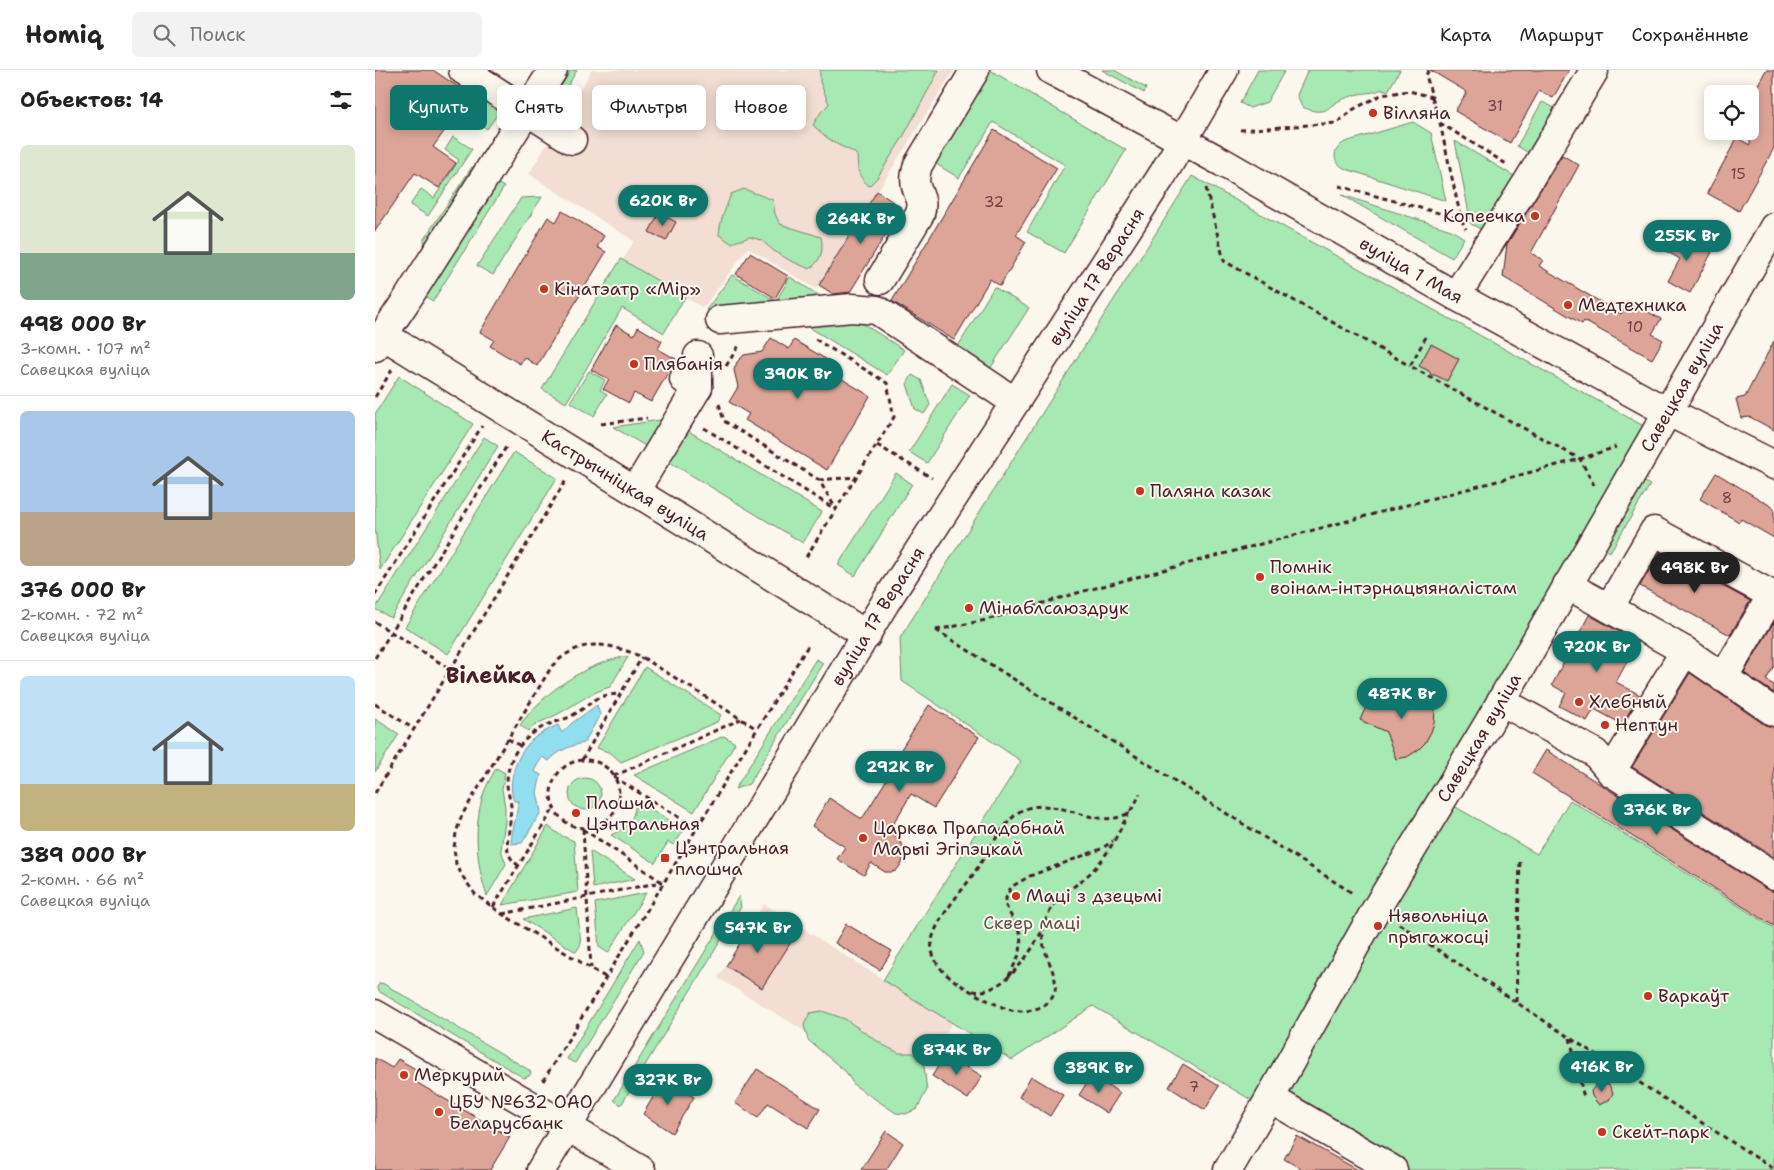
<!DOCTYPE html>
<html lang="ru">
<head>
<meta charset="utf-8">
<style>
	body { margin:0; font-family:"Shantell Sans",sans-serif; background:#f2f2f2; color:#222; height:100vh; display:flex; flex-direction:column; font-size:19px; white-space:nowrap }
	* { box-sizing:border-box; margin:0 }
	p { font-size:16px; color:#767676 }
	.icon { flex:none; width:28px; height:28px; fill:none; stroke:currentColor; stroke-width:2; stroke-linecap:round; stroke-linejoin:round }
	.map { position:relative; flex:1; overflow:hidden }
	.details { display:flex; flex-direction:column; background:#fff; width:375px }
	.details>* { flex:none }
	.hud { position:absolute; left:15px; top:15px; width:475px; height:45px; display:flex; gap:10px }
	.fabs { position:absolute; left:1329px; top:15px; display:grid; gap:10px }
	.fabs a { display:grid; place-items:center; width:55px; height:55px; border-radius:8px; background:#fff; box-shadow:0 2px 12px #0003; font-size:25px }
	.price { position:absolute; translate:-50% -42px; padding:0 11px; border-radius:18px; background:#0f766e; color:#fff; font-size:16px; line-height:32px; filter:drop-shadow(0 1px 2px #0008) }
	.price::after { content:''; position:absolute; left:50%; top:30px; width:15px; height:11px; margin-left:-8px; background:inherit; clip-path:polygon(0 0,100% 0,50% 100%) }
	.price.current { background:#222; color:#fff }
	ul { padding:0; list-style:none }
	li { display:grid; align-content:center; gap:10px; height:265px; padding:0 20px }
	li+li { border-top:1px solid #e0e0e0 }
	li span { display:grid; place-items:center; height:155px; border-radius:8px; color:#555 }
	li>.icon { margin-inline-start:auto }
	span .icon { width:90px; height:90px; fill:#fffc; stroke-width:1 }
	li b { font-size:21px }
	h2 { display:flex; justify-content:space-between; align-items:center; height:60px; padding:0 20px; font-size:21px }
	.pill { padding:0 18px; border-radius:8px; background:#fff; box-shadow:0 2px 12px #0003; font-size:18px; line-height:45px }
	.pill.current { background:#0f766e; color:#fff }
	header { display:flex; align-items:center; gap:30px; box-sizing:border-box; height:70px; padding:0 25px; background:#fff; border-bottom:1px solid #e0e0e0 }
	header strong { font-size:24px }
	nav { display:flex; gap:28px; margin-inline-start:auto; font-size:18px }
	.search { width:350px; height:45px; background:#f2f2f2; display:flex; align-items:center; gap:12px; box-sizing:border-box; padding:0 18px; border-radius:8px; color:#767676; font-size:19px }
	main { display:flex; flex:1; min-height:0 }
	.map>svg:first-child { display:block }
	.built { fill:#f2ded2 }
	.green { fill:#a7e9b2; stroke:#78846e }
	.water { fill:#91def0; stroke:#7592a1 }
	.building { fill:#dda597; stroke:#4a1f2b }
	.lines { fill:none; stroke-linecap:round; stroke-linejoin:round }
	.minor-casing { stroke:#4a1f2b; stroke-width:31 }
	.path { stroke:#4a1f2b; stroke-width:3; stroke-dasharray:5 4; stroke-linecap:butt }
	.minor { stroke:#fbf7ec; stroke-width:28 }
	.poi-dot { fill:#c8321e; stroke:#fbf7ec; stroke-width:2 }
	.labels { text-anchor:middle; stroke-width:4; stroke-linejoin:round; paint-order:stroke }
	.number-label { font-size:15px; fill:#6f4046 }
	.poi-label { font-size:18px; fill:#4a1f2b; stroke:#fbf7ec; text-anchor:start }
	.street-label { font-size:18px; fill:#4a1f2b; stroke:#fbf7ec }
	.park-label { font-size:18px; fill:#61524d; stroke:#fbf7ec }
	.district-label { font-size:22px; font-weight:bold; fill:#4a1f2b; stroke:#fbf7ec }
</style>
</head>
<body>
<header>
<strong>Homiq</strong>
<div class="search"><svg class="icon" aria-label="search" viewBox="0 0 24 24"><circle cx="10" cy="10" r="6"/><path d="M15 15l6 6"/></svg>Поиск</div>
<nav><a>Карта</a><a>Маршрут</a><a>Сохранённые</a></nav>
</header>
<main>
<section class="details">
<h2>Объектов: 14<svg class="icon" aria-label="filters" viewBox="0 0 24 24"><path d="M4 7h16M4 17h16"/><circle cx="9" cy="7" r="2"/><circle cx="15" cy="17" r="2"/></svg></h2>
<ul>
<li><span style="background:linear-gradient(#dfe7d0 70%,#7fa58c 0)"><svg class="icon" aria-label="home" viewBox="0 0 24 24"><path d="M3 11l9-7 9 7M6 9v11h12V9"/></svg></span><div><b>498 000 Br</b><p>3-комн. · 107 m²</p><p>Савецкая вуліца</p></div></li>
<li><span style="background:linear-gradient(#a9c7e8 65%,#b9a48a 0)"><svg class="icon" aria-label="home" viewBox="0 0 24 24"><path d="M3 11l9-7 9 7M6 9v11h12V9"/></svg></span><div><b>376 000 Br</b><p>2-комн. · 72 m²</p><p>Савецкая вуліца</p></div></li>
<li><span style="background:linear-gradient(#bfe0f5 70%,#c2b280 0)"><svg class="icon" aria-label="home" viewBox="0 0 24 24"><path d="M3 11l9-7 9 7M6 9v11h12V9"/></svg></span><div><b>389 000 Br</b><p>2-комн. · 66 m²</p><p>Савецкая вуліца</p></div></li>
</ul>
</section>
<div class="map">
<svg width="1399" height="1100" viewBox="0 0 1399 1100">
	<rect width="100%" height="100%" fill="#fbf7ec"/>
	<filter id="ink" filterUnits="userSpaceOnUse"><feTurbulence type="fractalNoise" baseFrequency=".02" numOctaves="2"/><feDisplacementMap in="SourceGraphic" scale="10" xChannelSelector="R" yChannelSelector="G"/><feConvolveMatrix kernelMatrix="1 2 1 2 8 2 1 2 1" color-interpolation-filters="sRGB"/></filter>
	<g filter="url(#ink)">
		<g class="built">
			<path d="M217,0H579L441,219L373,178L328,238L248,190L259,171L154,104Z"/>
			<path d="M389,834L577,953L533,1024L343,908Z"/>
		</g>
		<g class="green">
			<path d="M196,0H202L188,24L183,21Z"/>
			<path d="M445,0H564L528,67L502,108L494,116C482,105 483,101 482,85C475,79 468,78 460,73C452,68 445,62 438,55L446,42L454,34L445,12Z"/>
			<path d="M615,0L751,80L689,183L652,162L690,95L618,52L584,108L558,92Z"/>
			<path d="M727,0H739L771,18L769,23Z"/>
			<path d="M883,0H910L892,32L875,38L865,33Z"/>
			<path d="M933,0H1025L1013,21L1007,19C999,24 986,22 977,26C971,28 964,30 959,34C954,37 952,41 946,41C939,42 933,39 927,37L922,25Z"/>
			<path d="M106,20L129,35L112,59L95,47L106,31L101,27Z"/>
			<path d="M1167,32L1178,37L1182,49L1160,87L1142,76Z"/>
			<path d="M1038,52L1056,63L1071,131L971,99C957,93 956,80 970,72Z"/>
			<path d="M78,67L97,79L53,146L35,135L46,119L59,128L84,90L70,80Z"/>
			<path d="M1080,71L1144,109L1111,162L1096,154Z"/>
			<path d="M97,97H104L50,179L49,169Z"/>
			<path d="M817,106L1274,359L1060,725L1162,784L1195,730L1399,858V1100H994L718,936L637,990L508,910L646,691L527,611L525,568Z"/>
			<path d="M120,112L129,117L58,231L48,225Z"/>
			<path d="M369,119L398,130L400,144L405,154L446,167C449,181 446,190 435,199L416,191L399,181L386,170L375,167L356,173L344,165C345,150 351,138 356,124Z"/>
			<path d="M967,125L1076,160L1089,168L1077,188Z"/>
			<path d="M167,127L118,205L102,196L146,128Z"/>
			<path d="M246,189L310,227L289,263L247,238L191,333L167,319Z"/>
			<path d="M357,205L401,231L415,207L453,231L331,240Z"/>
			<path d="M619,217L654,238L615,299L582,278Z"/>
			<path d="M476,246L529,280L512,305L424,251Z"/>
			<path d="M214,301L230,310L225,320L232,324L219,346L195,332Z"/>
			<path d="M537,305L546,310L555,335L549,344L540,339L532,314Z"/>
			<path d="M24,306L98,354L5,500L0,458V344Z"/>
			<path d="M577,314L595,325L552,393L534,382Z"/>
			<path d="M292,349L274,378L238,357Z"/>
			<path d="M312,360L447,442L428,473L293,391Z"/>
			<path d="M109,367L123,376L16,548L0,539Z"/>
			<path d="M139,382L182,408L73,584L30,557Z"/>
			<path d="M521,403L537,414L480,506L463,495Z"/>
			<path d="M1266,410L1275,415L1235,482L1226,477Z"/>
			<path d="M249,587H253L235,617C216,622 201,634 185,643C174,649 162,652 153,661L145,655C168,623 209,594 249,587Z"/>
			<path d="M441,589L448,593L374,714L360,719Z"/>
			<path d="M270,597L346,645L342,652L246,692L236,683L222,678Z"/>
			<path d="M0,649L24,664L0,702Z"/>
			<path d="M349,666L360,673L319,742L259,705Z"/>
			<path d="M121,698L130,703L127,719L130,737V751L126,780L131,794L112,826C101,795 98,755 109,722C112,714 117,706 121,698Z"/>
			<circle cx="210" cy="724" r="16"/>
			<path d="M260,729L309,760L299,775L293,772L280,793L236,765C252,758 262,747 260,729Z"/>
			<path d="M173,756L185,765L199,771L203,822L127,835Z"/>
			<path d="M215,781L260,809L218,818Z"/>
			<path d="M271,823L233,883L224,877L220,833Z"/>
			<path d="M364,826L366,837L246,1035L239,1030Z"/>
			<path d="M202,838L206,874L201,882L148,849Z"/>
			<path d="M265,869L269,881L200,993L192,989Z"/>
			<path d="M5,913L9,914L154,1000L156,1003L154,1006L149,1008L5,922L2,917Z"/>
			<path d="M447,941L470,949L508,975L524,983H538L548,990L552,1020L542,1039L531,1044L521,1043L479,1015L471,1002L433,970L429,955L435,943Z"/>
		</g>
		<path class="water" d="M222,635L225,645L209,673C195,676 184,680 174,691L167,687L159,701L166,705L162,722L166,742L147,773L136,774L137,765L144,731H139C131,711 143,682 158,669C166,663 174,659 183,655L187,663L197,653Z"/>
		<g class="building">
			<path d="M0,0H58L95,25L58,77L81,93L64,118L40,103L0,161Z"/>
			<path d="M1055,0H1194L1178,28L1164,21L1135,73L1080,41L1092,22Z"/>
			<path d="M1391,0H1399V78L1364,141L1332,123L1362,68L1375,75V29Z"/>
			<path d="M619,60L682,98L641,165L651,172L625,216L615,209L579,270L517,231Z"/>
			<path d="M1187,85L1204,95L1156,183L1168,190L1164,196L1246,244L1253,231L1286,249L1277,264L1288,270L1277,289L1209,251L1207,254L1128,207L1132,174Z"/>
			<path d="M502,121L527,138L475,222L458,224L444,215Z"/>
			<path d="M187,141L229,166L222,177L231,182L162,296L149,287L145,294L115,276L119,270L105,262L173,147L181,152Z"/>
			<path d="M284,143L301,152L291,171L274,162Z"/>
			<path d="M1301,162L1337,182L1315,223L1293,211L1305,189L1291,181Z"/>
			<path d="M375,183L413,206L400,228L361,204Z"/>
			<path d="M241,255L259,265L263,257L287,271L283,279L301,289L276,332L259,323L254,333L228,319L234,309L216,300Z"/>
			<path d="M396,268L414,279L419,270L454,291L449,298L495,326L452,400L370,350L374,344L354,332L363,317L359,300L362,292L369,285L387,282Z"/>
			<path d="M1399,271V360L1375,347L1366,348L1361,329L1370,327Z"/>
			<path d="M1056,274L1084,289L1072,311L1060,305H1056L1054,301L1044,296Z"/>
			<path d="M1341,403L1399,438V468L1366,449L1364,452L1325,429Z"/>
			<path d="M1285,482L1375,531L1355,565L1265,516Z"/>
			<path d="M1214,545L1263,572L1241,612L1265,625L1247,654L1219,639L1212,651L1184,636L1191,623L1177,615Z"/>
			<path d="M1399,552V596L1391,610L1399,615V623L1369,603Z"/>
			<path d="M1315,603L1390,655L1399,657V787L1257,697Z"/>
			<path d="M1000,617L1025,628L1054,621L1060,642L1059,653L1056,662L1050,673L1043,680L1032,687L1021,689L1011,662L985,650Z"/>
			<path d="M554,635L604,667L559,738L536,724L515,760L529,777L530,782L527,793L521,801L516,802H510L496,793L489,805L462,789L470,777L437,756L454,728L487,749L512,709L509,706Z"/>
			<path d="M1171,680L1391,819L1399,822V856L1157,703Z"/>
			<path d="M379,850L416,872L387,918L351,896Z"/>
			<path d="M471,854L517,881L505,900L460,873Z"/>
			<path d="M571,984L607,1006L593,1029L557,1006Z"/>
			<path d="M0,988L17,998L23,989L44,1001L39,1011L135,1067L115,1100H0Z"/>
			<path d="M808,994L844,1016L830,1040L794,1017Z"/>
			<path d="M382,999L445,1039L433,1058L393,1033L383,1048L360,1033Z"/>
			<path d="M717,1005L745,1023L732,1043L704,1025Z"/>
			<path d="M656,1006L688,1025L675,1046L644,1027Z"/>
			<path d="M289,1009L319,1027L297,1063L268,1044Z"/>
			<path d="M1224,1012L1234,1015L1238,1023L1234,1030L1224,1035L1217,1026L1216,1021Z"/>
			<path d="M511,1061L528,1073L511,1100H486Z"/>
			<path d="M922,1066L983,1100H928L909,1089Z"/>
		</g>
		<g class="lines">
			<defs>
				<g id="minor">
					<path d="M88,0L197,70"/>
					<path id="s1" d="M676,0L847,92L1081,226L1274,332L1399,395"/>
					<path d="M505,210L545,144C549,129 544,128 541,116C539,109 541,102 543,95L600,0"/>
					<path d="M1081,226L1155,108L1219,1"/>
					<path d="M345,250L477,238L502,240L640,332"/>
					<path id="s2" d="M8,265L492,565"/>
					<path d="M0,277L31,231L178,0"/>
					<path d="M323,286V317"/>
					<path d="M260,421L323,317L309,309"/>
					<path d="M1192,515L1234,538"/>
					<path d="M1348,608L1397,525L1279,461L1234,538L1310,581L1399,642"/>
					<path d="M1126,631L1220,683L1236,702L1399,806"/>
					<path d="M1236,702L1310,581"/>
					<path d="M0,944L266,1100"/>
					<path d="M895,1028L1018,1100"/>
					<path id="s3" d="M166,1100L510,533L788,104L849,0"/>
					<path id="s4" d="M853,1100L895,1028L1001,839L1113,654L1399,157"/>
				</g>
			</defs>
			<use href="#minor" class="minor-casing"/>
			<g class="path">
				<path d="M1057,27L1065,53L1133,95"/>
				<path d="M1065,53L1086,149L1091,159"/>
				<path d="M865,60L962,53L979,39L1006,25L1034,21L1057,27L1051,5L1054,0"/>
				<path d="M964,116L1086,149"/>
				<path d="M831,118L849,191L1035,296"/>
				<path d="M1051,267L1035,296L1205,389L1219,415"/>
				<path d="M351,296L365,274"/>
				<path d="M0,327L17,300"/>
				<path d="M344,334L349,351L444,410L461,439"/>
				<path d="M226,354L272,348"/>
				<path d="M329,358L460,439"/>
				<path d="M502,375L557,408"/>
				<path d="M444,410L481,407"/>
				<path d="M431,487L519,347L512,313L440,269"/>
				<path d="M0,525L107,356"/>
				<path d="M0,552L75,599"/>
				<path d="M561,560L979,824"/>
				<path d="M561,560L611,550L702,523L1205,389L1241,377"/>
				<path d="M0,588L133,374"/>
				<path d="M0,634L39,659"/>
				<path d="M133,669L144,675"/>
				<path d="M207,690L267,587"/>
				<circle cx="210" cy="724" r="34"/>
				<path d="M239,706L366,649"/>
				<path d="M239,707L321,758"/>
				<path d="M0,723L191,410"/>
				<path d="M754,742C743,764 732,788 713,805C700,817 684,825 675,841C670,850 667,860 668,870C669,891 695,919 669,935C659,941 647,942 636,940C618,935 580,914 568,901C560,892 555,882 557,870C562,847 587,822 599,803C609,789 617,772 628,759C634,751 641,742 650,739C685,726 723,762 753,743C758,739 762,730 765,724"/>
				<path d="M208,759L216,898"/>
				<path d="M208,759L287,812"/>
				<path d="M144,796C126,783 134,770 135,751C135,746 136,741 136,736C135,728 132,721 132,713C132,689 146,669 166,658C176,652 188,651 198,645C219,633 218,625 245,624"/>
				<path d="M118,837L179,738"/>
				<path d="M127,844L287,812"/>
				<path d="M1024,854L1195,968L1399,1099"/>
				<path d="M634,906L645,883L646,873L645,863L631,836V828L636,817L655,806L726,779L738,771"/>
				<path d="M230,907L127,844L100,824L88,807L81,794L79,778L81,763L87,745L177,596C206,567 232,572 267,587L382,659"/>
				<path d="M598,921C627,926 656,883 667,861"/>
				<path d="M1141,932L1145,788"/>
				<path d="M1195,968L1209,1028"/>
				<path d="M168,1011L434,574"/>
			</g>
			<use href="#minor" class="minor"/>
		</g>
	</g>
	<g class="poi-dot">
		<circle cx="998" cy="43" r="5"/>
		<circle cx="1160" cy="146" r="5"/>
		<circle cx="169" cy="219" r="5"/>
		<circle cx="1193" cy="235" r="5"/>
		<circle cx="259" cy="294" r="5"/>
		<circle cx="765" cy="421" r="5"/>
		<circle cx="885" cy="507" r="5"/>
		<circle cx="594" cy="538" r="5"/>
		<circle cx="1204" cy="632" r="5"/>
		<circle cx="1230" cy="655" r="5"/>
		<circle cx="201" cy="743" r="5"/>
		<circle cx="488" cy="768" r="5"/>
		<rect x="285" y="783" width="10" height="10" rx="2.5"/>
		<circle cx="641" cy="826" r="5"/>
		<circle cx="1003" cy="856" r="5"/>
		<circle cx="1273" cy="926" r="5"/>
		<circle cx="29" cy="1005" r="5"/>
		<circle cx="64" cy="1042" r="5"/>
		<circle cx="1227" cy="1062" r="5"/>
	</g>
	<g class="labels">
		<g class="number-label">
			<text x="1120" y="41">31</text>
			<text x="1363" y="109">15</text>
			<text x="619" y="137">32</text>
			<text x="1260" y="262">10</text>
			<text x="1352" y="433">8</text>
			<text x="819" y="1022">7</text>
		</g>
		<g class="poi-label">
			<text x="1008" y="49">Вілляна</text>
			<text x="1150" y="152" text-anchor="end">Копеечка</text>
			<text x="179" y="225">Кінатэатр «Мір»</text>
			<text x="1203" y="241">Медтехника</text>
			<text x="269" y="300">Плябанія</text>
			<text x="775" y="427">Паляна казак</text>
			<text x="895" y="503">Помнік<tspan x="895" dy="21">воінам-інтэрнацыяналістам</tspan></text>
			<text x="604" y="544">Мінаблсаюздрук</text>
			<text x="1214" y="638">Хлебный</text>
			<text x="1240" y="661">Нептун</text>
			<text x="211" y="739">Плошча<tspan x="211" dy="21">Цэнтральная</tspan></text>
			<text x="498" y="764">Царква Прападобнай<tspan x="498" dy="21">Марыі Эгіпэцкай</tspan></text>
			<text x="300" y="784">Цэнтральная<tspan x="300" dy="21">плошча</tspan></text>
			<text x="651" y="832">Маці з дзецьмі</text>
			<text x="1013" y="852">Нявольніца<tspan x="1013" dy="21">прыгажосці</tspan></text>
			<text x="1283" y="932">Варкаўт</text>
			<text x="39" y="1011">Меркурий</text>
			<text x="74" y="1038">ЦБУ №632 ОАО<tspan x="74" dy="21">Беларусбанк</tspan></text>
			<text x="1237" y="1068">Скейт-парк</text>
		</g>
		<g class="street-label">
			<text dy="6" stroke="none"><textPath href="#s1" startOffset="412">вуліца 1 Мая</textPath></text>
			<text dy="6" stroke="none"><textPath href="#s3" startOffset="1052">вуліца 17 Верасня</textPath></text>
			<text dy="6" stroke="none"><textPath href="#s4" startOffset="905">Савецкая вуліца</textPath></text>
			<text dy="6" stroke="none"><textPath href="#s2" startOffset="285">Кастрычніцкая вуліца</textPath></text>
			<text dy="6" stroke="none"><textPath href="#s3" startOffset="648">вуліца 17 Верасня</textPath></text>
			<text dy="6" stroke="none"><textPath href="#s4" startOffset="500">Савецкая вуліца</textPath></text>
		</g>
		<g class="park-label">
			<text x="657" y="859">Сквер маці</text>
		</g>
		<g class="district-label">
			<text x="116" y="613">Вілейка</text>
		</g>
	</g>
</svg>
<div class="fabs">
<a><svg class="icon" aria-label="locate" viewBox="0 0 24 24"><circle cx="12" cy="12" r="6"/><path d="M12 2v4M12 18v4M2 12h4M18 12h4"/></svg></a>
</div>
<b class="price" style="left:288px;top:157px">620K Br</b>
<b class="price" style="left:486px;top:175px">264K Br</b>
<b class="price" style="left:1312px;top:192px">255K Br</b>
<b class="price" style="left:423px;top:330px">390K Br</b>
<b class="price current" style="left:1320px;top:524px">498K Br</b>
<b class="price" style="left:1222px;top:603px">720K Br</b>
<b class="price" style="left:1027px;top:650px">487K Br</b>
<b class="price" style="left:525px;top:723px">292K Br</b>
<b class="price" style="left:1282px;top:766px">376K Br</b>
<b class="price" style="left:383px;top:884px">547K Br</b>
<b class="price" style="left:582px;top:1006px">874K Br</b>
<b class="price" style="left:1227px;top:1023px">416K Br</b>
<b class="price" style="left:724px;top:1024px">389K Br</b>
<b class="price" style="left:293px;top:1036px">327K Br</b>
<div class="hud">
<a class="pill current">Купить</a>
<a class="pill">Снять</a>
<a class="pill">Фильтры</a>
<a class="pill">Новое</a>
</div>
</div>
</main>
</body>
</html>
